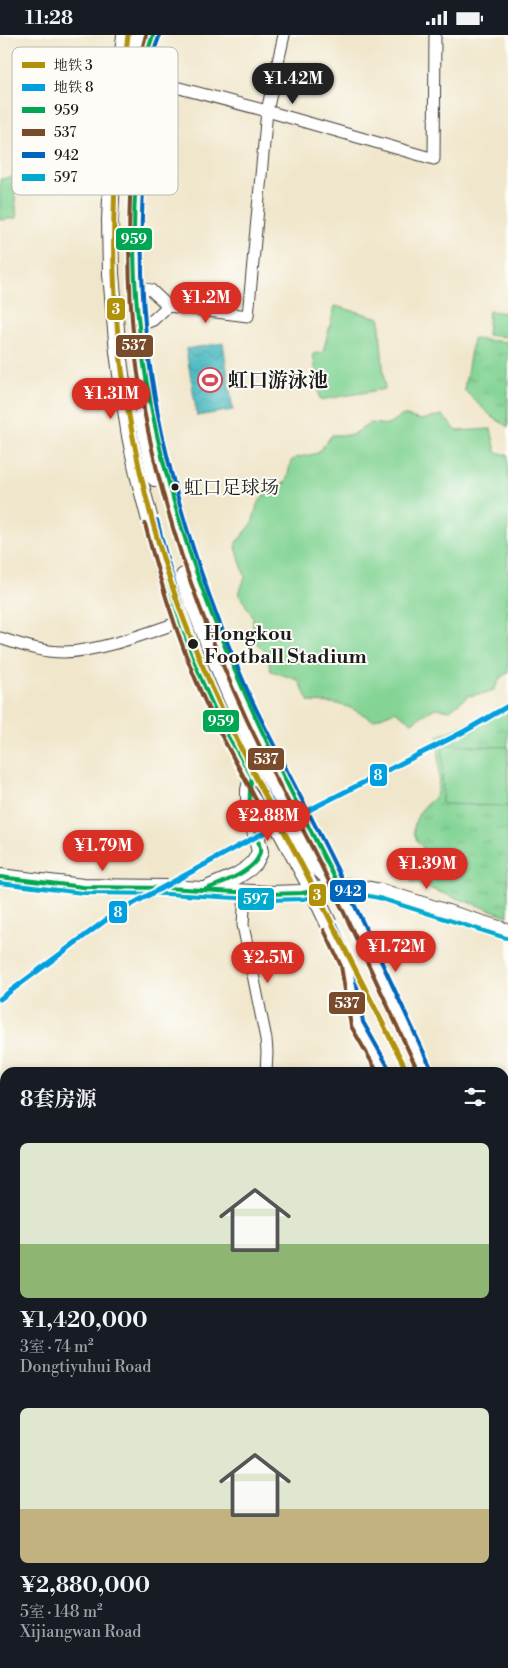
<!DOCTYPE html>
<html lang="zh">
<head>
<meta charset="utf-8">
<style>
	body { margin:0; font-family:"Libre Bodoni","Noto Serif SC",serif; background:#20242c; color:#f1f3f6; height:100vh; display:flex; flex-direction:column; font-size:19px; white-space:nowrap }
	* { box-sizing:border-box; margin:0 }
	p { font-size:16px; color:#9ea1a6 }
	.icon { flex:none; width:28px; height:28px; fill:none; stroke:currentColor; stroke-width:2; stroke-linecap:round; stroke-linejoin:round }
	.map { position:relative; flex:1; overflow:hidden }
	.panel { position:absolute; left:0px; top:1032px; width:509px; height:601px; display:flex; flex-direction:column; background:#171b24; border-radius:15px 15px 0 0; box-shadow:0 2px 8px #0003 }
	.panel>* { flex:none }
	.price { position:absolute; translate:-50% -42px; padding:0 11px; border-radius:18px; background:#d93025; color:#fff; font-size:16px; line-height:32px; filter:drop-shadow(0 1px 2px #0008) }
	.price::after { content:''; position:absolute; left:50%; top:30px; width:15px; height:11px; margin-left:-8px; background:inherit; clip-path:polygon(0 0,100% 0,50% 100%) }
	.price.selected { background:#222; color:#fff }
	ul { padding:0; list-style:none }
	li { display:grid; align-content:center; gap:10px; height:265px; padding:0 20px }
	li span { display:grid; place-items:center; height:155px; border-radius:8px; color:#555 }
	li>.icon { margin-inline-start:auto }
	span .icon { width:90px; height:90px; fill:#fffc; stroke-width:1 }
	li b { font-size:21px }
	h2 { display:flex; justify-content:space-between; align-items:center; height:60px; padding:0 20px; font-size:21px }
	.status { display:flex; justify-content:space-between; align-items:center; height:35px; padding:0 25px; background:#171b24; direction:ltr }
	.status svg { height:14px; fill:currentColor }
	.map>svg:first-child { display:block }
	.park { fill:url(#park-tufts); stroke:#507858 }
	.garden { fill:#84d495; stroke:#507858 }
	.water { fill:url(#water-waves); stroke:#346b6e }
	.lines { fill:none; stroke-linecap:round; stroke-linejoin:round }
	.minor-casing { stroke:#3c3a36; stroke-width:13 }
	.tertiary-casing { stroke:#3c3a36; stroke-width:16 }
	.secondary-casing { stroke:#3c3a36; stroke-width:18 }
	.minor { stroke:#fff; stroke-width:11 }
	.tertiary { stroke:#fff; stroke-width:14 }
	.secondary { stroke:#fff; stroke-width:16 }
	.rail { stroke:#1c1c1c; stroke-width:3 }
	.bus-1-casing { stroke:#fdfcf7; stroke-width:8 }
	.bus-2-casing { stroke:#fdfcf7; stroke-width:8 }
	.bus-3-casing { stroke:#fdfcf7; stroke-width:8 }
	.bus-4-casing { stroke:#fdfcf7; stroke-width:8 }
	.bus-1 { stroke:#00a651; stroke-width:4 }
	.bus-2 { stroke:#7a4b2a; stroke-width:4 }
	.bus-3 { stroke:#0065bd; stroke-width:4 }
	.bus-4 { stroke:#00a9ce; stroke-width:4 }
	.metro-1-casing { stroke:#fdfcf7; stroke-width:9 }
	.metro-2-casing { stroke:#fdfcf7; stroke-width:9 }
	.metro-1 { stroke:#b0920a; stroke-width:5 }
	.metro-2 { stroke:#009fdf; stroke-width:5 }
	.bus-dot { fill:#1c1c1c; stroke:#fdfcf7; stroke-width:2 }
	.labels { text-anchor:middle; stroke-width:4; stroke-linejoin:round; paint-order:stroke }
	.bus-label { font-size:19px; fill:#1c1c1c; stroke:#fdfcf7; text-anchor:start }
	.poi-label { font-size:20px; font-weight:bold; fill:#1c1c1c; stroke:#fdfcf7; text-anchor:start }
	.stop-label { font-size:20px; font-weight:bold; fill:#1c1c1c; stroke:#fdfcf7; text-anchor:start }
	.key { fill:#fdfcf7; stroke:#bab9b5; stroke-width:1 }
	.key-label { font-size:14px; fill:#1c1c1c }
	.line-badge { stroke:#fdfcf7; stroke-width:2 }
	.badge-label { font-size:14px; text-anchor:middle; font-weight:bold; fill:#fff }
</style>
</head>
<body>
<div class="status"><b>11:28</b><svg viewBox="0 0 49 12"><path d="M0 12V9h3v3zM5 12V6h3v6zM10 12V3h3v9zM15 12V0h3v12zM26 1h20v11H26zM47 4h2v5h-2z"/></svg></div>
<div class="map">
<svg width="508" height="1633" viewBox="0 0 508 1633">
	<defs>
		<pattern id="park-tufts" width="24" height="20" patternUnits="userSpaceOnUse" patternTransform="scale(1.25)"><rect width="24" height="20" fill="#84d495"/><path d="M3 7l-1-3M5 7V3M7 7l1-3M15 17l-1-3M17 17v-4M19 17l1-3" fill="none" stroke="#71b580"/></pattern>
		<pattern id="water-waves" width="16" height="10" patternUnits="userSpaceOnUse" patternTransform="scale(1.25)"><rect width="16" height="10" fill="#4bbac1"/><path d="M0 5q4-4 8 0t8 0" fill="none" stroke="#419fa5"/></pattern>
	</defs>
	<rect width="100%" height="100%" fill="#fdfcf7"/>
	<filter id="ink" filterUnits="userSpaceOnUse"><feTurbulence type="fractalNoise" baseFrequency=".02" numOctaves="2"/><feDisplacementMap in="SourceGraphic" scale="10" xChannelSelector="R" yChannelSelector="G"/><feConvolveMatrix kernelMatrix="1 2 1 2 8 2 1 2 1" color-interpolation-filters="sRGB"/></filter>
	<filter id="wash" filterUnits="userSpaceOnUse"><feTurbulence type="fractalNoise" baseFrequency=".0096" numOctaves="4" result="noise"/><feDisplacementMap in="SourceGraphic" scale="20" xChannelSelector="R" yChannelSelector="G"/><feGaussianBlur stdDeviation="1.12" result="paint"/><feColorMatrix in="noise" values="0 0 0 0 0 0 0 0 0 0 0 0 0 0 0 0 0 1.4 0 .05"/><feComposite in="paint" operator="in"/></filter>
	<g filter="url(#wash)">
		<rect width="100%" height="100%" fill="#f0e6cb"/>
		<g class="park">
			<path d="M473,304L508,307V392L491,381L464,355Z"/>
			<path d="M508,673V881L411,847L423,812C408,801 414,782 425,771C428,767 434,764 436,760C441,751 438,712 438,701Z"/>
		</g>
		<g class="garden">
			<path d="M13,142L17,183L0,185V144Z"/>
			<path d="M335,271L380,283V295L385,354L320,365L313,319L323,317Z"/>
			<path d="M489,276L508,278V302L487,300Z"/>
			<path d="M403,380L421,385L442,380L457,396L491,394L496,417L508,420V638L501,642L494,655L485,658L468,661L450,675L435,673L412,687L395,676L373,685C362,679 351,672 339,669C330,667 319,668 309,667L298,645L271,636L267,618L252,604L253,582L239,559L245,542L235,509L252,489L257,470L264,460L286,447L291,426L295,423L318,418L332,400H352L371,388L388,390Z"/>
			<path d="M443,710L508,712V771L442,769Z"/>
		</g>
		<g class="water">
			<path d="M223,308L233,375L197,381L186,314Z"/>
			<path d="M0,1534L5,1537V1568L0,1566Z"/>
		</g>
	</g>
	<g filter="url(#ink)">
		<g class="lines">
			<defs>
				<g id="minor">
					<path d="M145,44L267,76L434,124L435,0"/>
					<path d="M136,252L151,255L168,271"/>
					<path d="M168,271L248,281L267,76L284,0"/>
					<path d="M139,291L153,285L168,271"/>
					<path d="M0,603C21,610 42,617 64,617C98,617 147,598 180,587"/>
					<path d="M245,857L243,890L266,1004L267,1017L266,1038"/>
					<path d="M0,1076L5,1077"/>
					<path d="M0,1337L5,1338"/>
					<path d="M0,1584L5,1586"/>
					<path d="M254,1629L259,1633"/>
					<path d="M39,1633L43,1629"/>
				</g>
				<g id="tertiary">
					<path d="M504,1462L508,1458"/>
					<path d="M328,1633L331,1629"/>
				</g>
				<g id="secondary">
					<path d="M125,0L114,101L110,185L111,239L118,317L124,362L130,401L139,443L163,535L180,587L218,679L313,856L345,923L349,936L357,989L385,1038"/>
					<path d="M153,0L149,12C135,128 127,244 148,359C166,463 200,563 243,660C272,725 307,786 338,850C369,911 396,975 426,1038"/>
					<path d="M128,103C130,69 132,33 140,0"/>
					<path d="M142,379L155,443"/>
					<path d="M184,541C216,637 260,727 306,817L315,830L331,845"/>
					<path d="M0,842L83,852L167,853L269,859L302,858L339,851L355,852L381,857L508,897"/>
					<path d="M209,853L237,841L249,833L255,827L260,817L249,769V755L252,742"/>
					<path d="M504,1216L508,1227"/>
					<path d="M504,1302L508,1313"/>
				</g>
			</defs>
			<use href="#minor" class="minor-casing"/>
			<use href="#tertiary" class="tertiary-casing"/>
			<use href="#secondary" class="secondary-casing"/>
			<use href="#minor" class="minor"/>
			<use href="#tertiary" class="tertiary"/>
			<use href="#secondary" class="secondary"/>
			<path class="rail" d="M249,742L284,797"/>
			<defs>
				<g id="bus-1">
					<path d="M151,488C169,552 188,618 217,679C227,700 240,721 252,742C247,764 251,778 256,799C257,804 261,812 260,817C257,836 219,849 204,855"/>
					<path d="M0,842L83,852L167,853L269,859L302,858L339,851C242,664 156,485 137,272C129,185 138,98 149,12L153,0"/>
				</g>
				<g id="bus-2">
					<path d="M146,0L143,11C131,112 123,214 135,316C150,443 193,568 247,685C270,734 297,782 321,830C355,899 386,968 419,1038"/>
					<path d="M145,489C162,555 183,620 212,682C228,714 246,745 262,776"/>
					<path d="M324,895L341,931L351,991L378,1038"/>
				</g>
				<g id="bus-3">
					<path d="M159,2L155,13C144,114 135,216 148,317C163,435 201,550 249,659C275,715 305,769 332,824C367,894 399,965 432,1035"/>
					<path d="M157,485C173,551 195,615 223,676C238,708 257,739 274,770"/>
					<path d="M336,889L353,927L363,987L390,1035"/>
				</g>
				<path id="bus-4" d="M0,848L83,858L167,859L269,865L303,864L339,857L354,858L379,863L506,903"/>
			</defs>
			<use href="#bus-1" class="bus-1-casing"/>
			<use href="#bus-2" class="bus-2-casing"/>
			<use href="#bus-3" class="bus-3-casing"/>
			<use href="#bus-4" class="bus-4-casing"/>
			<use href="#bus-1" class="bus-1"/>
			<use href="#bus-2" class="bus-2"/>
			<use href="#bus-3" class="bus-3"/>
			<use href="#bus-4" class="bus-4"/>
			<defs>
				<path id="metro-1" d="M128,0C118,79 112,157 114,237C117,340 139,453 172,551C205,651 256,743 305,836C340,903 373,970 408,1038"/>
				<path id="metro-2" d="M0,964L114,879L246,807L465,696L508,671"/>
			</defs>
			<use href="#metro-1" class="metro-1-casing"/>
			<use href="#metro-2" class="metro-2-casing"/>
			<use href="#metro-1" class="metro-1"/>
			<use href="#metro-2" class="metro-2"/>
		</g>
	</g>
	<defs>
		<symbol id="stadium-ring" viewBox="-11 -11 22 22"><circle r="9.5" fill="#fdfcf7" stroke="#d1495b" stroke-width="1.5"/><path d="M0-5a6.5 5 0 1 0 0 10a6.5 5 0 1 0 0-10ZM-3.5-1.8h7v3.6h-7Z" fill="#d1495b"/></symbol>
	</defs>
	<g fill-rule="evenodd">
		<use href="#stadium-ring" x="196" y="331" width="28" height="28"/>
	</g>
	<g class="bus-dot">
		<circle cx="175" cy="452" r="4.5"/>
		<circle cx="193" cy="609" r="6"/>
	</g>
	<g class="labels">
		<g class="bus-label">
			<text x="184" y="459">虹口足球场</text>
		</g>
		<g class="poi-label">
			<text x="228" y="352">虹口游泳池</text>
		</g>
		<g class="stop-label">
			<text x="204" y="605">Hongkou<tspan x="204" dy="23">Football Stadium</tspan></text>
		</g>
	</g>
	<rect x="12" y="12" width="166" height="148" rx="8" class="key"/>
	<rect x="22" y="27" width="23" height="6" fill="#b0920a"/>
	<rect x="22" y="49" width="23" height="7" fill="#009fdf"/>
	<rect x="22" y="72" width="23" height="6" fill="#00a651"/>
	<rect x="22" y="94" width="23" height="7" fill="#7a4b2a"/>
	<rect x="22" y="117" width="23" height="6" fill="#0065bd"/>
	<rect x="22" y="139" width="23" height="7" fill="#00a9ce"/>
	<g class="key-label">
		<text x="54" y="35">地铁 3</text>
		<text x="54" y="57">地铁 8</text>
		<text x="54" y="80">959</text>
		<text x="54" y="102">537</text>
		<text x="54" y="125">942</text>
		<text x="54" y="147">597</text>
	</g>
	<g class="line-badge">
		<rect x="115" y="192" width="38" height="24" rx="5" fill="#00a651"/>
		<rect x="106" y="262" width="20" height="24" rx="5" fill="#b0920a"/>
		<rect x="115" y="299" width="39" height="24" rx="5" fill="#7a4b2a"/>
		<rect x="202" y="674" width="38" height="24" rx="5" fill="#00a651"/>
		<rect x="247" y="712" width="38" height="24" rx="5" fill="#7a4b2a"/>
		<rect x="369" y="728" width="19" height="24" rx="5" fill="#009fdf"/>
		<rect x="329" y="844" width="38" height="24" rx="5" fill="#0065bd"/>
		<rect x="308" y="848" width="19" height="24" rx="5" fill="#b0920a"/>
		<rect x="237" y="852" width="38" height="24" rx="5" fill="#00a9ce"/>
		<rect x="108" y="865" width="20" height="24" rx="5" fill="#009fdf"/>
		<rect x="328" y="956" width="38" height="24" rx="5" fill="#7a4b2a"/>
	</g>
	<g class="badge-label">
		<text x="134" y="209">959</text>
		<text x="116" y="279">3</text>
		<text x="134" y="315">537</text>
		<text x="221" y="691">959</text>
		<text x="266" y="729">537</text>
		<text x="378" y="745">8</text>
		<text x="348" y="861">942</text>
		<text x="317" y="865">3</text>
		<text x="256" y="869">597</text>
		<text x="118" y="882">8</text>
		<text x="347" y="973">537</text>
	</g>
</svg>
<b class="price selected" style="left:293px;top:70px">¥1.42M</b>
<b class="price" style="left:206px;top:289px">¥1.2M</b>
<b class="price" style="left:111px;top:385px">¥1.31M</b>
<b class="price" style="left:268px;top:807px">¥2.88M</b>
<b class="price" style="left:103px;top:837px">¥1.79M</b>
<b class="price" style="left:427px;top:855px">¥1.39M</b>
<b class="price" style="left:396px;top:938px">¥1.72M</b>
<b class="price" style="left:268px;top:949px">¥2.5M</b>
<section class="panel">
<h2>8套房源<svg class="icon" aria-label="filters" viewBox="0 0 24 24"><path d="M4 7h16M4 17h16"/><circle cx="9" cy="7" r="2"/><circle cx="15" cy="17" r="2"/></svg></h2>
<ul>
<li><span style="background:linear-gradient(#dfe7d0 65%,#8fb573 0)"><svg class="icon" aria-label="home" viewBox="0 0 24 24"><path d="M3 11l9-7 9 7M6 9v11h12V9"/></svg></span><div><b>¥1,420,000</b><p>3室 · 74 m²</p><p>Dongtiyuhui Road</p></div></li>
<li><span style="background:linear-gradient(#dfe7d0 65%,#c2b280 0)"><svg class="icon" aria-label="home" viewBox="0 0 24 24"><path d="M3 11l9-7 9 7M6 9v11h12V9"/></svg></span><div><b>¥2,880,000</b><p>5室 · 148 m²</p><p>Xijiangwan Road</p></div></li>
</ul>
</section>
</div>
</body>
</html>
